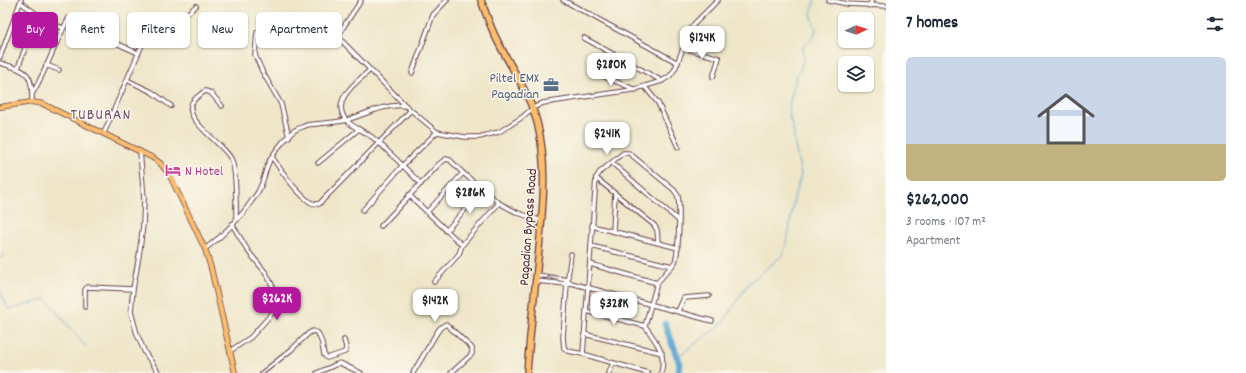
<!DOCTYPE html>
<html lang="en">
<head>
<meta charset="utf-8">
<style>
	body { margin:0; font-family:Dekko,sans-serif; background:#f6f6f7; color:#1f2937; height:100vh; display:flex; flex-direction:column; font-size:15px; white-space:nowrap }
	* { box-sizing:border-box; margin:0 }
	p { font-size:13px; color:#747a83 }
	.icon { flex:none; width:22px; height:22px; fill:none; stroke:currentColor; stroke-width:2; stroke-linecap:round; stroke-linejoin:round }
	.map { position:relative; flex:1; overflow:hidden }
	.panel { display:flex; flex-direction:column; background:#fff; width:360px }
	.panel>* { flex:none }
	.guide { position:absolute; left:12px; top:12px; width:380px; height:36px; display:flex; gap:8px }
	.needle { width:26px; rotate:87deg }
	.buttons { position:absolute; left:838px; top:12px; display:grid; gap:8px }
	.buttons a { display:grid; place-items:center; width:36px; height:36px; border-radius:6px; background:#fff; box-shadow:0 1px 3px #0004; font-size:20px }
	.price { position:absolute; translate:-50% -34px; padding:0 9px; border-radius:8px; background:#fff; color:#222; font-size:13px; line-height:26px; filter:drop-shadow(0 1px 2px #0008) }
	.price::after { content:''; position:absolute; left:50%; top:24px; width:12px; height:9px; margin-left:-6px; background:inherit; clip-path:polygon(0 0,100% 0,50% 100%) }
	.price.on { background:#b5179e; color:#fff }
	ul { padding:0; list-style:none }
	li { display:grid; align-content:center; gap:8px; height:212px; padding:0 20px }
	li+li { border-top:1px solid #e0e1e3 }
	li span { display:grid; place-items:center; height:124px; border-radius:6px; color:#555 }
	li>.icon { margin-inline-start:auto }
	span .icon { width:72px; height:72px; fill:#fffc; stroke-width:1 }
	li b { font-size:17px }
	h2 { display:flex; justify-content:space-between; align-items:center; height:48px; padding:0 20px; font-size:17px }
	.tag { padding:0 14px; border-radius:6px; background:#fff; box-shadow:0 1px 3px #0004; font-size:14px; line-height:36px }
	.tag.on { background:#b5179e; color:#fff }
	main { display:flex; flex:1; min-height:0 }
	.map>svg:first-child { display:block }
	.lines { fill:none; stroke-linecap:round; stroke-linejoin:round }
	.stream { stroke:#5aa5d2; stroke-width:1 }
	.river { stroke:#5aa5d2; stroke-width:7 }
	.minor-casing { stroke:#633d43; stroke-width:5.5 }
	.major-casing { stroke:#633d43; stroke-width:6 }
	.highway-casing { stroke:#633d43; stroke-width:8 }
	.minor { stroke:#fff; stroke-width:3.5 }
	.major { stroke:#fcbd6e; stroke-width:4.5 }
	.highway { stroke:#fcbd6e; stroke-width:5.5 }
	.oneway { stroke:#ae9aa0 }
	.labels { text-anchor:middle; stroke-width:3; stroke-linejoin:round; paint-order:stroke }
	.service-label { font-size:14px; fill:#4e5e75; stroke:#fbf7ec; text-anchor:end }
	.hotel-label { font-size:14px; fill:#b23c85; stroke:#fbf7ec; text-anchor:start }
	.street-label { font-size:14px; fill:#4a1f2b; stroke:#fbf7ec }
	.quarter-label { font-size:16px; letter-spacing:1px; fill:#77516c; stroke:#fbf7ec }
</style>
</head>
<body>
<main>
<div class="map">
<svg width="886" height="373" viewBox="0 0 886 373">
	<rect width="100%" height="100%" fill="#fbf7ec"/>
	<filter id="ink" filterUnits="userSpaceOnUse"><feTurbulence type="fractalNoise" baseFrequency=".025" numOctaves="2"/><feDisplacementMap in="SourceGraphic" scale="8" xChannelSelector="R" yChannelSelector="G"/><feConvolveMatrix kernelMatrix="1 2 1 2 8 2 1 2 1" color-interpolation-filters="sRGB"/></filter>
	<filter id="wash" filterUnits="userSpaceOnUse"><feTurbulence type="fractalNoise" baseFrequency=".012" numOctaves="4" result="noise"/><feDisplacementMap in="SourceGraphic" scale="16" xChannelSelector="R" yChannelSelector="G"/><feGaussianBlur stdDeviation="0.9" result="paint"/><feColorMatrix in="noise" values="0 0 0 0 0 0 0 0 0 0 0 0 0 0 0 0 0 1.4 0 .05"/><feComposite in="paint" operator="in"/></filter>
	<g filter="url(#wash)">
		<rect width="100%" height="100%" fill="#efe6c9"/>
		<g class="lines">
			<g class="stream">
				<path d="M0,259L4,254"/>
				<path d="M0,291L9,310L46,299L86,347"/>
				<path d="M677,357L723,323L748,284L783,255L789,232L794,198L801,175L794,141V133L789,115V105L797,74C804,67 803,57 803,47L812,39L816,30L811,13L815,0"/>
			</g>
			<path class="river" d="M665,324L680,364L679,373"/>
		</g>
	</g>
	<g filter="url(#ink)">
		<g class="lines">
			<defs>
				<g id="minor">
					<path d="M361,0C357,8 340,30 338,37L406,106"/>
					<path d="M563,0L678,63"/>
					<path d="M828,0L848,4L886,6"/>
					<path d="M20,2L46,21L63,28"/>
					<path d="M869,6L872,0"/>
					<path d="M257,32L255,55L262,71L281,104L289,137"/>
					<path d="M144,38L157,43"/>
					<path d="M584,38L662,81"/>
					<path d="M116,43L138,53"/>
					<path d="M684,48L719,58L713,77"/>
					<path d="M0,57L21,0"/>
					<path d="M0,63C27,71 33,72 32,102"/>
					<path d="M46,65L59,70"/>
					<path d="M18,68L37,14"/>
					<path d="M370,70C358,81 330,100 346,120C352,127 364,131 372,137C389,151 405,168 421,184"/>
					<path d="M591,71L636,90"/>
					<path d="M412,73L433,15L447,0"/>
					<path d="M127,80L152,92L171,106"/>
					<path d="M645,87L658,103L678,147"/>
					<path d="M32,94C47,70 55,42 69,18"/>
					<path d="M222,106L211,93L206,91C202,92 200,95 196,98C174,117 226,143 232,161C237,175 236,204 236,220"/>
					<path d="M104,133L151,24L159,18L168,15L188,13L196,6"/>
					<path d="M140,151L144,199L143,225L139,256L133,289L131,312L137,334L145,353L159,373"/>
					<path d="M272,157C280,169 298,194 310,202C313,204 316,204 319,204L411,110"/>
					<path d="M318,163L359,129"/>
					<path d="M612,163L678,220"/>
					<path d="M596,178L654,225L657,230L658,242"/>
					<path d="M409,195L462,245L499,203"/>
					<path d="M363,210L403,165L437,132"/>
					<path d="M427,212L463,173"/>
					<path d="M381,226L439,164L446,159L450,160L463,173L499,203L518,213L542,221"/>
					<path d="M592,226L678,248"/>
					<path d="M446,231L483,189"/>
					<path d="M613,231L615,194"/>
					<path d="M591,246L672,266"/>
					<path d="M205,249C224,235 243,215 256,195C263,186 264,174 268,164C272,154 287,136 295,130C299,128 303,127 307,125C320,123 334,123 347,120C366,114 386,103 406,106L437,132L465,137H479L499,132L521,118L533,108L543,103L632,90L662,81L670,76L675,69L690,30L694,24L718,0"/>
					<path d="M571,254L567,284L563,337L564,348L568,351L583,354L648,373"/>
					<path d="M590,264L657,283"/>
					<path d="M537,275L568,280L569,281"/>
					<path d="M536,281L567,284L571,283L712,321"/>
					<path d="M434,282L459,254L462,245"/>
					<path d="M85,307V290L87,287L133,289"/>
					<path d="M586,311L645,326"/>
					<path d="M678,311L684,298L709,296"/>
					<path d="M584,334L662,353"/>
					<path d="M230,351L251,337L276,309V293L266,273L248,251L232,224"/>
					<path d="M583,354L596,178L600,172L623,153H629L674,190L678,196C680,209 679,251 675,262L657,283L645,326C656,342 667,353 661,373"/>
					<path d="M262,373L291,350L309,333L313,331L318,333L322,343L324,355L327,358L345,352L346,347L344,340"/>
					<path d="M317,373L337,364L340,363L361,373"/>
					<path d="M413,373L436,334L440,328L446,324L472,348V354L451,373"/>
					<path d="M609,373L613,363"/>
				</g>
				<path id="major" d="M0,107L32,102L43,104L153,158L160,163L169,174L205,249L211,268L235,373"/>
				<path id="highway" d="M481,0C486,14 491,29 498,42C512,69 529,93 537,122C548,165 543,205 539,249C535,290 530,331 527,373"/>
			</defs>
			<use href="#minor" class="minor-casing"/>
			<use href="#major" class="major-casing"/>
			<use href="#highway" class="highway-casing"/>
			<use href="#minor" class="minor"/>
			<use href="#major" class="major"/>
			<use href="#highway" class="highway"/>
		</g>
		<defs><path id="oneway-shaft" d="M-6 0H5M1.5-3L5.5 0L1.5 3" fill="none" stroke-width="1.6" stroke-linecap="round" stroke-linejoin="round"/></defs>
		<use class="oneway" href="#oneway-shaft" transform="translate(552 278) rotate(-172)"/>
	</g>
	<defs>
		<symbol id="office-bare" viewBox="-9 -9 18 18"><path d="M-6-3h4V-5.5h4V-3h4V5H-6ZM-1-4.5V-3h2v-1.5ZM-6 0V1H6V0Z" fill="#5c6f8a" stroke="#fbf7ec" stroke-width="2.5" paint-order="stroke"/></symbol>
		<symbol id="hotel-bare" viewBox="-9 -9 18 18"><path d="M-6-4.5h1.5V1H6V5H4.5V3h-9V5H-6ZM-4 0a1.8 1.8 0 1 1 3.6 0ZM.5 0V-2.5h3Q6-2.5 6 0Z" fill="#d1479c" stroke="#fbf7ec" stroke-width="2.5" paint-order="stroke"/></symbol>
	</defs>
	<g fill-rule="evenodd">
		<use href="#office-bare" x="540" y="74" width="22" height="22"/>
		<use href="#hotel-bare" x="162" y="159" width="22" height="22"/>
	</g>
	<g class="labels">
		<g class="service-label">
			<text x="539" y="82">Piltel EMX<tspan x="539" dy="16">Pagadian</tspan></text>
		</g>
		<g class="hotel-label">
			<text x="185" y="175">N Hotel</text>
		</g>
		<g class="street-label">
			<text transform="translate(527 227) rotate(-86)" y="5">Pagadian Bypass Road</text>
		</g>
		<g class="quarter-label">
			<text x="101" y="119">TUBURAN</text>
		</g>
	</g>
</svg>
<div class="buttons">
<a><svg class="needle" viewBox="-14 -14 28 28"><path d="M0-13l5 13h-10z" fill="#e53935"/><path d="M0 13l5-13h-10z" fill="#747a83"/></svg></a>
<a><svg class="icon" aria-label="layers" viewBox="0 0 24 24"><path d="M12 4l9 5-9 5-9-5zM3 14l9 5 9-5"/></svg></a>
</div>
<b class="price" style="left:702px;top:60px">$124K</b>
<b class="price" style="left:611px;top:87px">$280K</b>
<b class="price" style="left:607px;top:156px">$241K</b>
<b class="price" style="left:470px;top:215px">$286K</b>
<b class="price on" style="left:277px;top:321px">$262K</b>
<b class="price" style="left:435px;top:323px">$142K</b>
<b class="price" style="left:614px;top:326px">$328K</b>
<div class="guide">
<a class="tag on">Buy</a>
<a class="tag">Rent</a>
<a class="tag">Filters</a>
<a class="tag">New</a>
<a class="tag">Apartment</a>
</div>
</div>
<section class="panel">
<h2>7 homes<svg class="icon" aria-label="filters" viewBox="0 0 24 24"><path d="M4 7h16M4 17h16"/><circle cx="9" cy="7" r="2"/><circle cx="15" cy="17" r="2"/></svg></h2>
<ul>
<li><span style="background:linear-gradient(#c9d6e8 70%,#c2b280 0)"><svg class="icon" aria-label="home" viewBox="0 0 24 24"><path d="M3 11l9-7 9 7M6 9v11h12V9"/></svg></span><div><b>$262,000</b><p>3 rooms · 107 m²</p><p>Apartment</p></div></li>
</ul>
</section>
</main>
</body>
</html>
